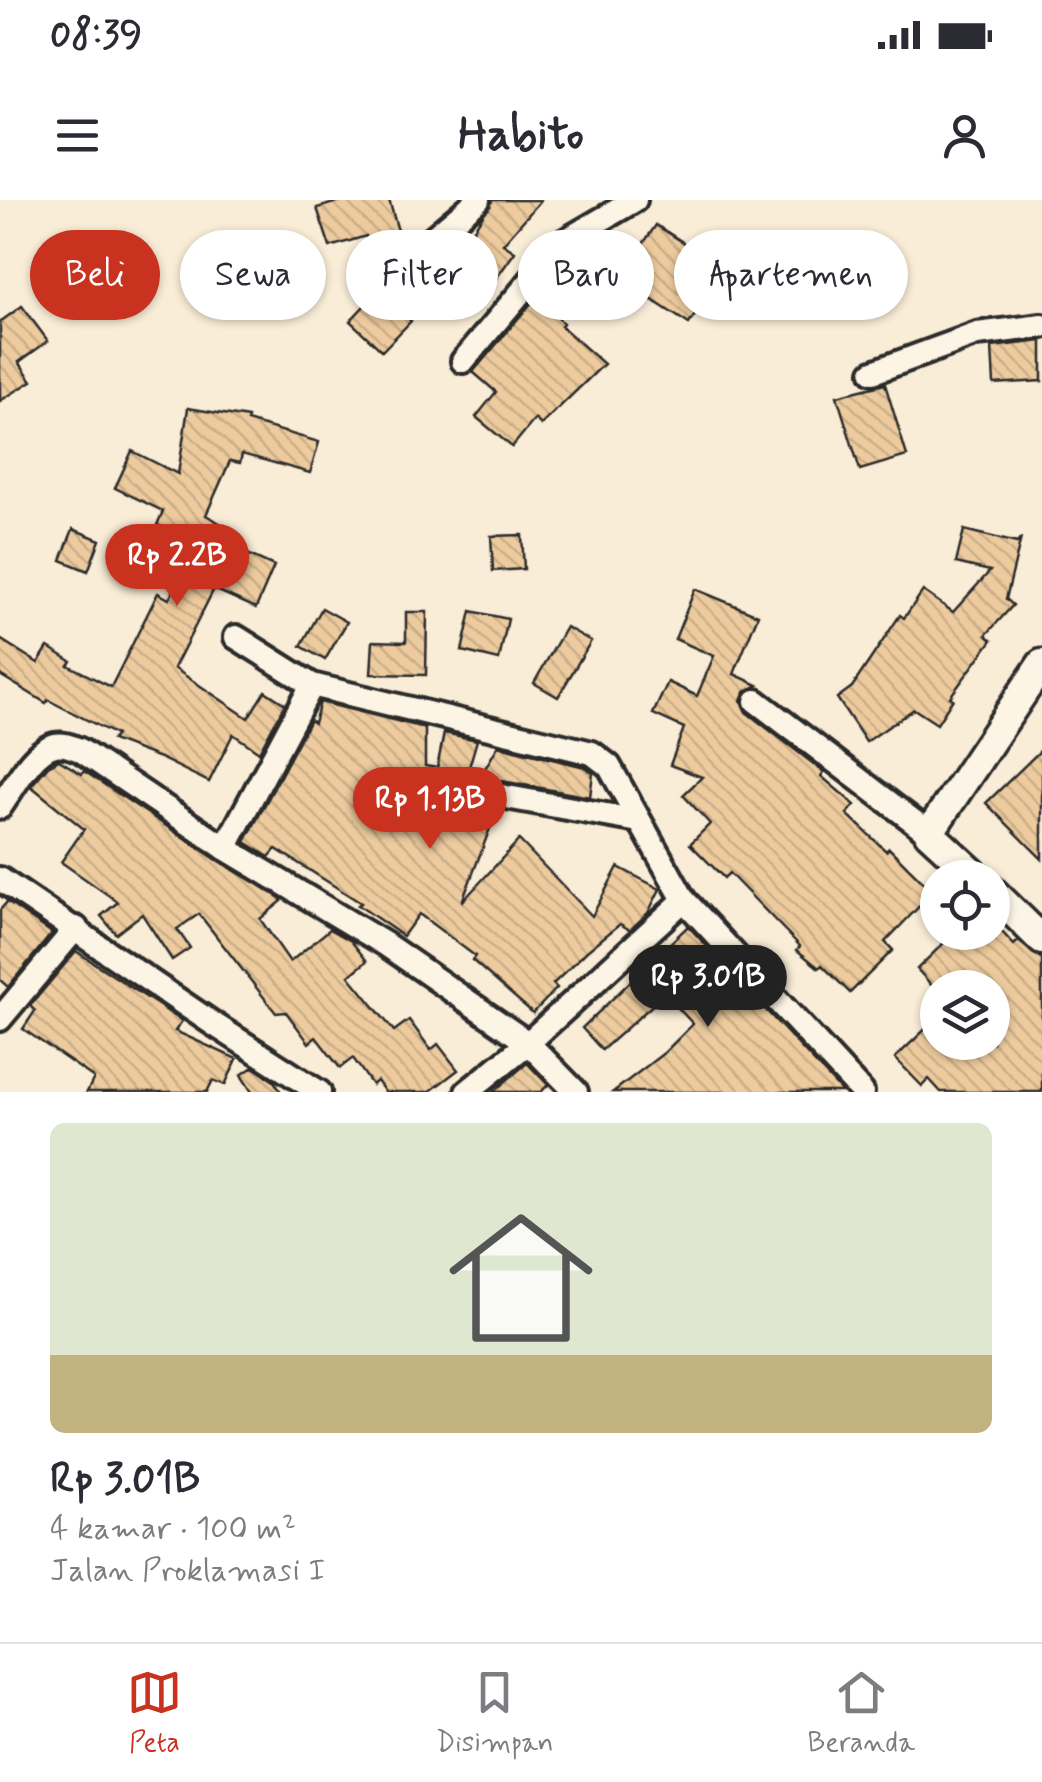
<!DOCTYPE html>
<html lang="id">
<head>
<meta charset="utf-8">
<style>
	body { margin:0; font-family:Mynerve,sans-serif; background:#f7f7f7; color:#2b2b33; height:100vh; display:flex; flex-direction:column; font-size:38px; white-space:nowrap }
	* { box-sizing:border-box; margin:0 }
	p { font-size:32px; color:#7c7c81 }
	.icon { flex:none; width:55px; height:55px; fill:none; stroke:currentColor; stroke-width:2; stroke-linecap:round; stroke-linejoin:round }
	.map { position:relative; height:892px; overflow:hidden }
	.side { display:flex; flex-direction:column; background:#fff; flex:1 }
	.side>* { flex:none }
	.banner { position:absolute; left:30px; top:30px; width:982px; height:90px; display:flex; gap:20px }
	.tools { position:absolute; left:920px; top:660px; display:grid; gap:20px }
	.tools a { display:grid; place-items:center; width:90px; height:90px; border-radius:50%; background:#fff; box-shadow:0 2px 8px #0004; font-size:50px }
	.price { position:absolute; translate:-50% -85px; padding:0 22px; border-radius:35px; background:#c8321e; color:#fff; font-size:32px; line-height:65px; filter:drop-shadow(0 2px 5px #0008) }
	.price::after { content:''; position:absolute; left:50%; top:60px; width:30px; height:22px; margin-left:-15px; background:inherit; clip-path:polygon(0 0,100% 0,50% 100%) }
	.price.current { background:#222; color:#fff }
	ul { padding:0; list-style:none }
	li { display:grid; align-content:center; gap:20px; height:530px; padding:0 50px }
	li+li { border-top:2px solid #e1e1e2 }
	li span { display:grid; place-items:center; height:310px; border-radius:15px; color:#555 }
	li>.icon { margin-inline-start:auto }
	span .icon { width:180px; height:180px; fill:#fffc; stroke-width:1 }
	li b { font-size:42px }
	.pill { padding:0 35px; border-radius:45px; background:#fff; box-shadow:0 2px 8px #0004; font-size:35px; line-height:90px }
	.pill.current { background:#c8321e; color:#fff }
	.status { display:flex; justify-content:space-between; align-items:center; height:70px; padding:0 50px; background:#fff; direction:ltr }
	.status svg { height:28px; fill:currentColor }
	header { display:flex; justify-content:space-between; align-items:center; height:130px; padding:0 50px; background:#fff; font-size:45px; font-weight:700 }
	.tab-bar { display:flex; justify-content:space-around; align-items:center; height:140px; border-top:2px solid #e1e1e2; background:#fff; font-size:28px; color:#7c7c81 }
	.tab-bar a { display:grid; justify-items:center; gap:5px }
	.tab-bar .current { color:#c8321e }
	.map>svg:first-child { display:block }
	.building { fill:url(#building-back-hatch); stroke:#2b2b2b; stroke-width:2.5 }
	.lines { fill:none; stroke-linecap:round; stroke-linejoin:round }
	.minor-casing { stroke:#2b2b2b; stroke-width:30 }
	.tertiary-casing { stroke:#2b2b2b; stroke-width:35 }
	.minor { stroke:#fcf5e5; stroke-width:22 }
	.tertiary { stroke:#fcf5e5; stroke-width:28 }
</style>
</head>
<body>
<div class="status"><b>08:39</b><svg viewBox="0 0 49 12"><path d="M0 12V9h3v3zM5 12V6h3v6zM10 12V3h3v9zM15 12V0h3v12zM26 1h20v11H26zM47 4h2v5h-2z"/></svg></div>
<header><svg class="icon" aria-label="menu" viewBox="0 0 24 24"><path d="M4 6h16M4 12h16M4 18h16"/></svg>Habito<svg class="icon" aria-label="person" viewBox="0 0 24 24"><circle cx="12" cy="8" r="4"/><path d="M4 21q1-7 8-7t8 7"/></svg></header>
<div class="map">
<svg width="1042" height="892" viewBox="0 0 1042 892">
	<defs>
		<pattern id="building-back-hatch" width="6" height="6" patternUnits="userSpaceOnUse" patternTransform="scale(2.5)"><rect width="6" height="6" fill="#edcb9e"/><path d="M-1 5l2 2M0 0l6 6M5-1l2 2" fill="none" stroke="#cbae88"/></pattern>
	</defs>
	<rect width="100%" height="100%" fill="#f9edd7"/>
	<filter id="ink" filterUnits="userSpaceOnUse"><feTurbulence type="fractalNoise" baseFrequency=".01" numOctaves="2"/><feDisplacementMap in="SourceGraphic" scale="20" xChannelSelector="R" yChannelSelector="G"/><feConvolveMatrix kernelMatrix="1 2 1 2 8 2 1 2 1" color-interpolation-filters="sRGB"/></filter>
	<g filter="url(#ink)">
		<g class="building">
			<path d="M344,0H389L398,31L367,40L366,36L330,47L317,8Z"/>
			<path d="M493,0H541L503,44L515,52L495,80L481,70L439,116L422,101L462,57L457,54Z"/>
			<path d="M656,25L725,69L689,124L646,96L640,106L591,72L555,115L563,123L561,126L604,164L541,225L535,219L512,247L476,217L496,192L473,172L566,62L569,64L587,45L606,34L632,60Z"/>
			<path d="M379,90L411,121L382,151L350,121Z"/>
			<path d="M22,106L48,141L19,162L32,181L0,201V122Z"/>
			<path d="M1042,141V181L994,184L992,147Z"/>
			<path d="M885,184L907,256L860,270L837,196Z"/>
			<path d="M188,208L248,218L247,221L319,242L310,273L242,254L240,263L230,261L206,315L230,329L223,343L274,366L256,408L214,389L174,468L248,518L265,491L285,504L259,552L233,534L209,582L160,558L112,540L116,535L48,500L46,503L0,475V439L38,463L48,447L71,461L68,465L111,487L158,393L169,399L199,344L157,325L163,311L115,288L132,251L178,274Z"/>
			<path d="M73,329L100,340L88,371L61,360Z"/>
			<path d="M964,330L1017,343L1021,338L1006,399L1013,405L986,435L992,440L950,497L953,499L937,524L914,509L866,542L837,498L852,487L900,415L904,418L923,391L953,412L990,371L956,363Z"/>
			<path d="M522,335L524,369L493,371L491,336Z"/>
			<path d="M695,389L758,415L734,474L758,485L744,493L741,500L746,512L824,572L821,576L855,605L847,614L886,651L889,648L933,692L885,742L893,750L850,793L822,765L819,768L797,750L800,746L729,673L724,678L690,644L710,624L683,595L702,577L670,565L684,528L653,514L668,482L697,496L714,456L675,439Z"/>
			<path d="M322,408L347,422L325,460L301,446Z"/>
			<path d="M471,411L508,419L499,460L462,451Z"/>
			<path d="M406,412H427L426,475L371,474L373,441L406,442Z"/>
			<path d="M566,427L591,441L558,497L534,483Z"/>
			<path d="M320,502L425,528V566L437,568L444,533L477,540L467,574L431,570L420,582L425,595L431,598L497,610L462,702L519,640L592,716L618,667L660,689L648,713L630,730L620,724L587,751L553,784L557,788L533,813L472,760L475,756L419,714L403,736L358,705L361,703L276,649L269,657L245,642L310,520L314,523Z"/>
			<path d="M498,546L585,567L593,573L590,597L480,577Z"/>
			<path d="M1042,549V659L986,603Z"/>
			<path d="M59,560L82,574L84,571L217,660L280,698L282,701L260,719L290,762L330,729L351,741L367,761L349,776L394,831L409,820L431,850L438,844L458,870L429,892H385L377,881L372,885L353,858L340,868L316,837L309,843L286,812L276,813L199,714L177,729L190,748L172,760L142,714L116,734L101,716L118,702L61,662L84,629L31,586L48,566Z"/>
			<path d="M7,702L52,733L8,787L0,780V710Z"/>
			<path d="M688,726L842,892H613L665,852L693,824L665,794L602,850L582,828Z"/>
			<path d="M955,732H1002L1014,745L1018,741L1042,759V892H941L929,879L922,886L895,858L938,817V842H992V788H934L917,769Z"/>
			<path d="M76,751L182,821L175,831L237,859L225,885L213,880L207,892H87L94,878L23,829L35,811L30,806Z"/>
			<path d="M527,863L548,885L541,892H493Z"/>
			<path d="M253,867L274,881L281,892H252L241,875Z"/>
		</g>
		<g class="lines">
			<defs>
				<g id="minor">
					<path d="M404,62L478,0"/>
					<path d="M463,161L563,42L635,0"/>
					<path d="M873,172L977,134L1042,126"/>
					<path d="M312,485L592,553L609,566L684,700L862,892"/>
					<path d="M756,501L929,633"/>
					<path d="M435,584L639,621"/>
					<path d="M0,607C13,589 32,550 55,545C64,543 72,547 80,550L225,648L385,744L528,843L576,892"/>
					<path d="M225,648L312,485L236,437"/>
					<path d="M0,679L212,823L319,892"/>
					<path d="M0,819L76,728"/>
					<path d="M467,892L528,843L684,700"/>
				</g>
				<g id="tertiary">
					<path d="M978,678L929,633L1042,464"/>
					<path d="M992,691L1042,740"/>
				</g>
			</defs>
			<use href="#minor" class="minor-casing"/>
			<use href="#tertiary" class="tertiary-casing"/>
			<use href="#minor" class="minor"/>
			<use href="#tertiary" class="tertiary"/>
		</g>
	</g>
</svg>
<div class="tools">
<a><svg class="icon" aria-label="locate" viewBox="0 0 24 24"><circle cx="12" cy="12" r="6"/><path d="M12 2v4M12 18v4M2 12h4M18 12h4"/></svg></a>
<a><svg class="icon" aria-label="layers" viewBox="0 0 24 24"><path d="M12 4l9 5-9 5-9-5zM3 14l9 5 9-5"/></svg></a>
</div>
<b class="price" style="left:177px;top:409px">Rp 2.2B</b>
<b class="price" style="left:430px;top:652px">Rp 1.13B</b>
<b class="price current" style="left:708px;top:830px">Rp 3.01B</b>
<div class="banner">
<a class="pill current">Beli</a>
<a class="pill">Sewa</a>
<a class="pill">Filter</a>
<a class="pill">Baru</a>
<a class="pill">Apartemen</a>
</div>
</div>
<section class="side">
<ul>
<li><span style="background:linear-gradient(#dfe7d0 75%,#c2b280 0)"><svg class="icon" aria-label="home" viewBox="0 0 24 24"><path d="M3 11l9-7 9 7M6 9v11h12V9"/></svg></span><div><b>Rp 3.01B</b><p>4 kamar · 100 m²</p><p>Jalan Proklamasi I</p></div></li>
</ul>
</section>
<nav class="tab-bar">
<a class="current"><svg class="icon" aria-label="map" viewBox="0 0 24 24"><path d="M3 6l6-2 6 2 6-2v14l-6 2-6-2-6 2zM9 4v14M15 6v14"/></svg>Peta</a>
<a><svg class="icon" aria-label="saved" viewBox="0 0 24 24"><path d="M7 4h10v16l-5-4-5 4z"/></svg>Disimpan</a>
<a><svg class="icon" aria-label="home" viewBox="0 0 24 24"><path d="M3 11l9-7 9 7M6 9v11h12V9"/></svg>Beranda</a>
</nav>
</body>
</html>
